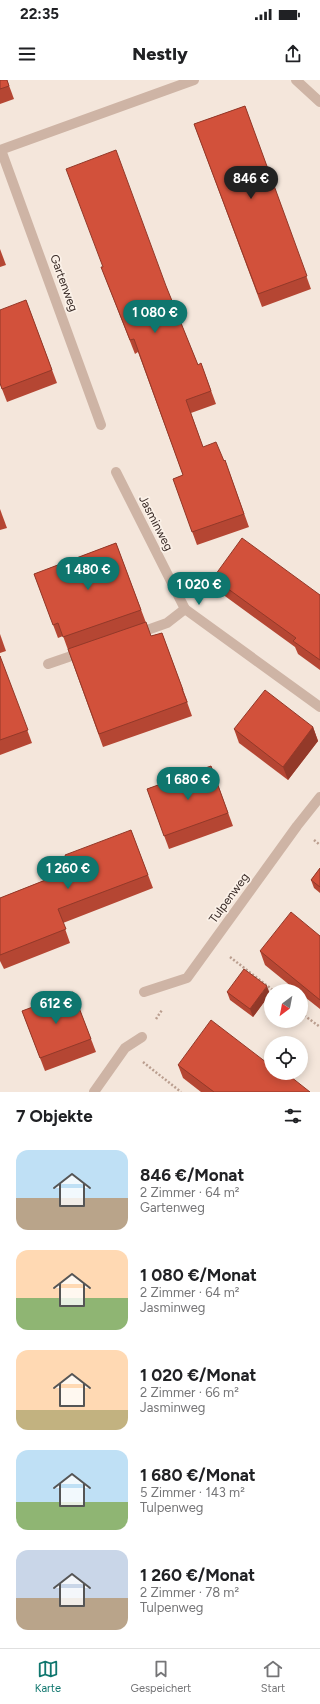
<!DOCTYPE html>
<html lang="de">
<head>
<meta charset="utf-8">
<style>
	body { margin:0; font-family:Figtree,sans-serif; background:#f6f6f6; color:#202124; height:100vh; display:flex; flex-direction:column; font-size:15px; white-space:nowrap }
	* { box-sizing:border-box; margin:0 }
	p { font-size:13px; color:#757577 }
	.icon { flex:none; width:22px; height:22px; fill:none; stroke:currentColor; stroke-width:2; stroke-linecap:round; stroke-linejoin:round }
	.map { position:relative; height:1012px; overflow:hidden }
	.panel { display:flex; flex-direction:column; background:#fff; flex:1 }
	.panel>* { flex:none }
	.needle { width:26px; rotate:212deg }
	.controls { position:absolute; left:264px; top:904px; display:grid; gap:8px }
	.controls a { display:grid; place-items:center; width:44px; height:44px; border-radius:50%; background:#fff; box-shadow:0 2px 10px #0003; font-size:20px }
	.price { position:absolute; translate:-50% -34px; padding:0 9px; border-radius:14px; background:#0f766e; color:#fff; font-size:13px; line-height:26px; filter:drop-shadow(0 1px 2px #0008) }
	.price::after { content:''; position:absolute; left:50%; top:24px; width:12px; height:9px; margin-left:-6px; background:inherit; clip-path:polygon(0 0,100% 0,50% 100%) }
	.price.on { background:#222; color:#fff }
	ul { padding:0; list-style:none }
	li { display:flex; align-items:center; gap:12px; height:100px; padding:0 16px }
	li span { display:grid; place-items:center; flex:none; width:112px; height:80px; border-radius:12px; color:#555 }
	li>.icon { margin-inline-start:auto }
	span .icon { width:48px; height:48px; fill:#fffc; stroke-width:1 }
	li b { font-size:17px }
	h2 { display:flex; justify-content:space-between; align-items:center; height:48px; padding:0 16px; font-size:17px }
	.status { display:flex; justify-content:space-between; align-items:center; height:28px; padding:0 20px; background:#fff; direction:ltr }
	.status svg { height:11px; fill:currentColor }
	header { display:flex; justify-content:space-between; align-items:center; height:52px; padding:0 16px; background:#fff; font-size:18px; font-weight:800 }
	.dock { display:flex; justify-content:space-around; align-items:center; height:56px; border-top:1px solid #e0e0e0; background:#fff; font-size:11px; color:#757577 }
	.dock a { display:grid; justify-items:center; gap:2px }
	.dock .on { color:#0f766e }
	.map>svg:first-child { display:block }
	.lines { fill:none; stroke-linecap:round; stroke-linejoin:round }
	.path { stroke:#ba9e8f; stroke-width:2.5; stroke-dasharray:2 2; stroke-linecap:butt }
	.minor { stroke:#ceb4a5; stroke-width:10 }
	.wall { fill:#b54633 }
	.shaded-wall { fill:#933929 }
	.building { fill:#d2513b; stroke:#933929 }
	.labels { text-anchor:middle; stroke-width:3.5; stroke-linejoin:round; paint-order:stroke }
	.street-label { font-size:12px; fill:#392b27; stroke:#fbf1e8 }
</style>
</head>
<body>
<div class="status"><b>22:35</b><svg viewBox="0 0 49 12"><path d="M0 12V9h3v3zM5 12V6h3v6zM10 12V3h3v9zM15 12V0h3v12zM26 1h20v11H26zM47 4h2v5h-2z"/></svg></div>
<header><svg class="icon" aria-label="menu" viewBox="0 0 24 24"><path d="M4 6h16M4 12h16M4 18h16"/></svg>Nestly<svg class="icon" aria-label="share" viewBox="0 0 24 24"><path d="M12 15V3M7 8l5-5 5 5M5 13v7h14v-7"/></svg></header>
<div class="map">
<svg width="320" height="1012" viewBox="0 0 320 1012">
	<rect width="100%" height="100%" fill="#f4e6db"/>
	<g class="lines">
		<g class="path">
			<path d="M314,760L320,765"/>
			<path d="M230,877L274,911"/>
			<path d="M301,933L320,947"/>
			<path d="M156,939L162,930"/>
			<path d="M143,982L181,1012"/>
		</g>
		<g class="minor">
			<path d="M296,0L320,22"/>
			<path d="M0,70L194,0"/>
			<path d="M1,70L101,345"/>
			<path d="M116,392L185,529L320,627"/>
			<path d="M136,554L167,543L185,529"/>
			<path d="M48,584L83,572"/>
			<path d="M144,912L187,898L297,746L320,717"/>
			<path d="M94,1012L125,968L142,957"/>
		</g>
	</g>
	<g class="wall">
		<path d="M0,0H7L14,19L0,24Z"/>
		<path d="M245,26L311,209L262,227L194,44Z"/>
		<path d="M0,169L6,185L0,187Z"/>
		<path d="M101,187H103L166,206L198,285L201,283L216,324L191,333L203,367L224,381L225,380L249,447L197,465L173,399L183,395L138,272L135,274Z"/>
		<path d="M26,220L57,303L7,322L0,304Z"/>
		<path d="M0,429L7,448L0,450Z"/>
		<path d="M116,463L151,556L162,553L188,623L187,622L192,636L103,667L63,556L58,558L34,494Z"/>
		<path d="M213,498L320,515V590L298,574L295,567L218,511Z"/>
		<path d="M0,554L6,571L0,573Z"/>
		<path d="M0,576L32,663L0,675Z"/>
		<path d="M313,647L318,661L288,700L239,663L234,649Z"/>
		<path d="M211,686L233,746L169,769L147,709Z"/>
		<path d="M131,750L153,808L63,843L70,863L4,889L0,881V818L70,790Z"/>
		<path d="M320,788V813L314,808L311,800Z"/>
		<path d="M320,856V929L301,914V911H297L265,885L260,871Z"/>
		<path d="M73,912L96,972L45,991L22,931Z"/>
		<path d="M227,912L270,914L253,937L230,920Z"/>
		<path d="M178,985L271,993L310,1012H201L183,998Z"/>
	</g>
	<g class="shaded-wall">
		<path d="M313,647L318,661L288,700L283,687Z"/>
		<path d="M267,906L270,914L253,937L250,929Z"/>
	</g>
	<g class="building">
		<path d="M0,0H7L9,6L0,9Z"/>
		<path d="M245,26L307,196L258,214L194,44Z"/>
		<path d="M116,70L166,206L198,285L201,283L211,311L186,320L203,367L216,362L224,381L225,380L244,434L192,452L173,399L183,395L134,259L130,260L101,187H103L66,89Z"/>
		<path d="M26,220L52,290L2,309L0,303V230Z"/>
		<path d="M242,458L320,515V580L293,561L296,558L213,498Z"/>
		<path d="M116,463L141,530L63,557L58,543L53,545L34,494Z"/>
		<path d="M146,542L151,556L162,553L183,610L182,609L187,622L99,654L68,569Z"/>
		<path d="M0,576L28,650L0,660Z"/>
		<path d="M265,610L313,647L283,687L234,649Z"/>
		<path d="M211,686L228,733L164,756L147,709Z"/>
		<path d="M131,750L148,795L58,829L66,849L0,875V818L71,790L65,775Z"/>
		<path d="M320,788V807L311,800Z"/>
		<path d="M291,832L320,856V920L260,871Z"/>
		<path d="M244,889L267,906L250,929L227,912Z"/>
		<path d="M73,912L91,959L40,978L22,931Z"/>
		<path d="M211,940L271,986V993H280L282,994L283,993H286L310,1012H214L178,985Z"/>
	</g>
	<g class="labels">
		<g class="street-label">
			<text transform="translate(64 203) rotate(70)" y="4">Gartenweg</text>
			<text transform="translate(156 443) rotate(63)" y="4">Jasminweg</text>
			<text transform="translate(229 818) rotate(-54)" y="4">Tulpenweg</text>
		</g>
	</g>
</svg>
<div class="controls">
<a><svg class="needle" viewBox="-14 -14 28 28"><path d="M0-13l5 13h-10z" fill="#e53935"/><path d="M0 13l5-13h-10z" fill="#757577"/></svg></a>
<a><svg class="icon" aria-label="locate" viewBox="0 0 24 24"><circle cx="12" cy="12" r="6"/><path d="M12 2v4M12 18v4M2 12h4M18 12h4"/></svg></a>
</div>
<b class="price on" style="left:251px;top:120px">846 €</b>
<b class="price" style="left:155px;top:254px">1 080 €</b>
<b class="price" style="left:88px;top:511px">1 480 €</b>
<b class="price" style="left:199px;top:526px">1 020 €</b>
<b class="price" style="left:188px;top:721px">1 680 €</b>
<b class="price" style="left:68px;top:810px">1 260 €</b>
<b class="price" style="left:56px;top:945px">612 €</b>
</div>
<section class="panel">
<h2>7 Objekte<svg class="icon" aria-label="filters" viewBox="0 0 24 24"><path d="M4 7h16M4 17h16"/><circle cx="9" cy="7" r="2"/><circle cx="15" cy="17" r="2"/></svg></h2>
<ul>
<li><span style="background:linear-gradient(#bfe0f5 60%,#b9a48a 0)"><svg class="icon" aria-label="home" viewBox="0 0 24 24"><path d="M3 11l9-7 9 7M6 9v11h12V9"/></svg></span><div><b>846 €/Monat</b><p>2 Zimmer · 64 m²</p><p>Gartenweg</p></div></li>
<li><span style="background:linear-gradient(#ffd9b3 60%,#8fb573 0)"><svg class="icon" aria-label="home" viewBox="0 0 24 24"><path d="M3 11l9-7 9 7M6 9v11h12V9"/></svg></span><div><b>1 080 €/Monat</b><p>2 Zimmer · 64 m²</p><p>Jasminweg</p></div></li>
<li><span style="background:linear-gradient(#ffd9b3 75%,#c2b280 0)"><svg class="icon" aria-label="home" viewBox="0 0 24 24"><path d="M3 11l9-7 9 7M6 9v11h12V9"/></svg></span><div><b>1 020 €/Monat</b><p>2 Zimmer · 66 m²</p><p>Jasminweg</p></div></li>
<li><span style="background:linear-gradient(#bfe0f5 65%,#8fb573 0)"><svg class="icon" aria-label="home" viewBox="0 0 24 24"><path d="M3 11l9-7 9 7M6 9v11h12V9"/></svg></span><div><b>1 680 €/Monat</b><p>5 Zimmer · 143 m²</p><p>Tulpenweg</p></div></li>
<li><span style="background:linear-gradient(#c9d6e8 60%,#b9a48a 0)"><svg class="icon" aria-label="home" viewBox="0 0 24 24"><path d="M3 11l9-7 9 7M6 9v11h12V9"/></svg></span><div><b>1 260 €/Monat</b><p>2 Zimmer · 78 m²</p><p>Tulpenweg</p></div></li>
</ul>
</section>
<nav class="dock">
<a class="on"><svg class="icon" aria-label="map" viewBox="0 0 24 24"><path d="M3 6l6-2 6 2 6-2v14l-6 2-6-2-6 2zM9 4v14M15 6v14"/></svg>Karte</a>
<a><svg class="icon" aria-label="saved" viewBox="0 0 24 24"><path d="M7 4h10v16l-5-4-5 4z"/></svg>Gespeichert</a>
<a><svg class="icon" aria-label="home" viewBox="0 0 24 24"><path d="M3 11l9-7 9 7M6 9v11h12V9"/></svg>Start</a>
</nav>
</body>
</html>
